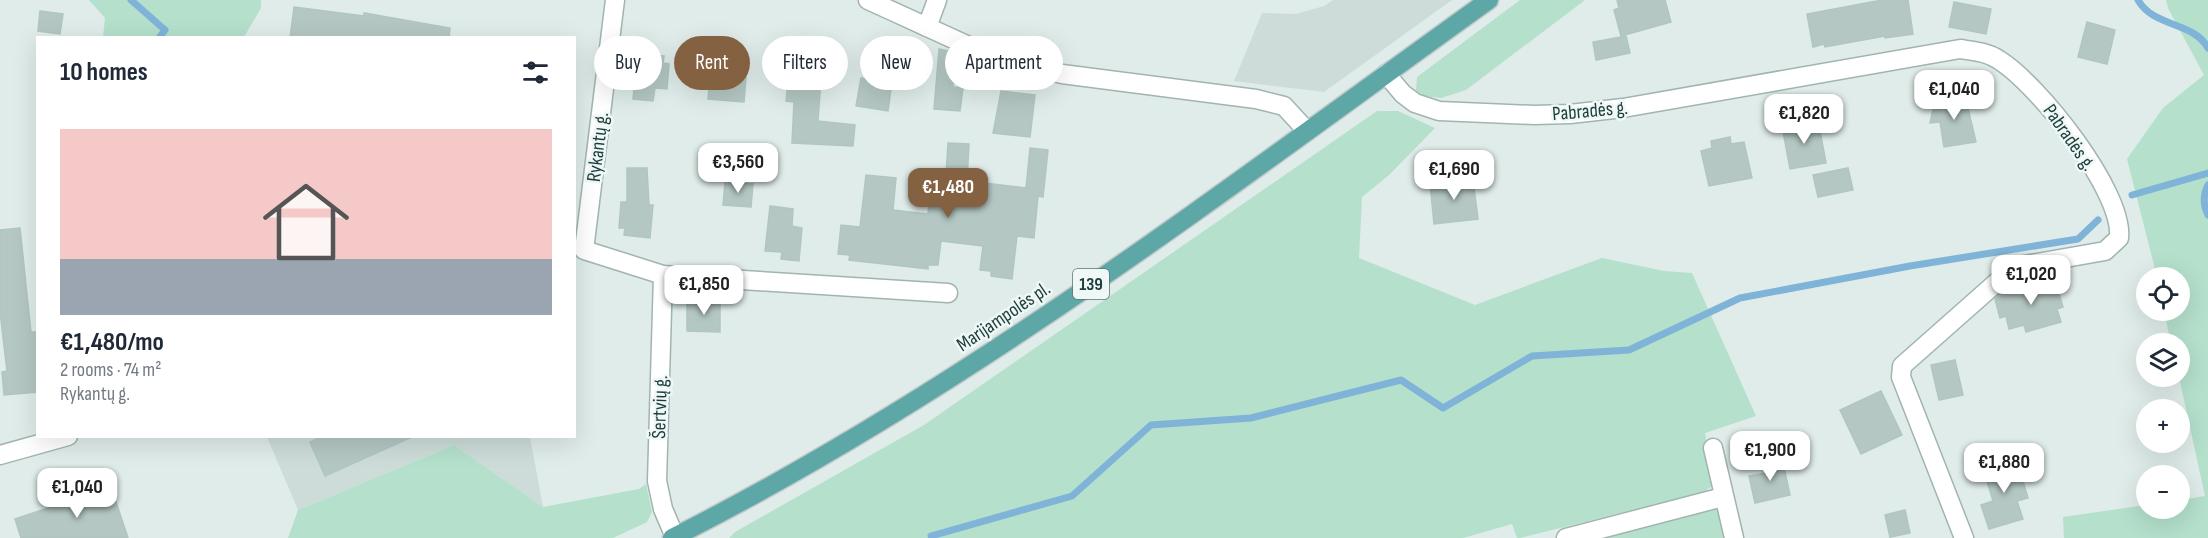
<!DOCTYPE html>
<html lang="en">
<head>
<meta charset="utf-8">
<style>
	body { margin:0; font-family:"Sofia Sans Condensed",sans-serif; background:#f6f6f7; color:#1f2937; height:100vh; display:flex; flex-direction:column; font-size:22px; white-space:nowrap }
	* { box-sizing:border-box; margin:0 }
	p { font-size:20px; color:#747a83 }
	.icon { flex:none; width:33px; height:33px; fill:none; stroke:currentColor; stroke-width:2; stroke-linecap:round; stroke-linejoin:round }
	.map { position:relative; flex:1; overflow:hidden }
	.panel { position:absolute; left:36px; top:36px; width:540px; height:402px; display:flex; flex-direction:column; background:#fff; border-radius:0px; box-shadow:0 6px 24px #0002 }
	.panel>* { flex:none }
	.banner { position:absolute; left:594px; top:36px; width:570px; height:54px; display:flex; gap:12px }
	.fabs { position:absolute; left:2136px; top:267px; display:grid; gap:12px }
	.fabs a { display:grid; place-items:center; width:54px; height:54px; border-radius:50%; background:#fff; box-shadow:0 6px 24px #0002; font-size:30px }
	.price { position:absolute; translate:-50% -51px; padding:0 14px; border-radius:12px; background:#fff; color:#222; font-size:20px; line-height:39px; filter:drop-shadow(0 2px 3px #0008) }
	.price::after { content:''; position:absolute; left:50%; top:36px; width:18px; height:14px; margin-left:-9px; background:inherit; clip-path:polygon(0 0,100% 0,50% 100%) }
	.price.selected { background:#846140; color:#fff }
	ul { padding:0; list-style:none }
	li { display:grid; align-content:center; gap:12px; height:318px; padding:0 24px }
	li+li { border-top:2px solid #e0e1e3 }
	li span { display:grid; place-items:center; height:186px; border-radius:0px; color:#555 }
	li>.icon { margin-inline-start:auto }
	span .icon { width:108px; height:108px; fill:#fffc; stroke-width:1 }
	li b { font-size:26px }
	h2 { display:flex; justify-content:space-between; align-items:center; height:72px; padding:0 24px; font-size:26px }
	.chip { padding:0 21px; border-radius:27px; background:#fff; box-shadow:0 6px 24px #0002; font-size:21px; line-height:54px }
	.chip.selected { background:#846140; color:#fff }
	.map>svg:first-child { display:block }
	.built { fill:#cddcd9 }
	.green { fill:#b4e0cc }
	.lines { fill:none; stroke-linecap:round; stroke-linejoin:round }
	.stream { stroke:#7fb4d8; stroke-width:7 }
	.building { fill:#b4c7c3; stroke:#b0c6c3; stroke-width:1.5 }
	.minor-casing { stroke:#a1b4b2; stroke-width:21 }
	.tertiary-casing { stroke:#a1b4b2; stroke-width:21 }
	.primary-casing { stroke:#c0c9c9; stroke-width:21 }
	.minor { stroke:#fff; stroke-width:18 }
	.tertiary { stroke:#fff; stroke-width:18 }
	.primary { stroke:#5ea7a7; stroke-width:18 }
	.labels { text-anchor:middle; stroke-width:5; stroke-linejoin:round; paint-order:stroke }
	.shield { fill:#eff8f6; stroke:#5d7674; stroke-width:1.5 }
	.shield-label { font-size:18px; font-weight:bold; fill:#1e3e3d }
	.street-label { font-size:20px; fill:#1e3e3d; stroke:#eff8f6 }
</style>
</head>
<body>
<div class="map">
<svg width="2208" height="538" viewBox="0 0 2208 538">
	<rect width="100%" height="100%" fill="#dfece9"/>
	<g class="built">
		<path d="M1333,0H1452L1324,92L1234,81L1262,13L1296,14L1324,6Z"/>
		<path d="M267,437H530L543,507L454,445L298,510Z"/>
	</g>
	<g class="green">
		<path d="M89,0H261V8L244,37L103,38L105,18Z"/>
		<path d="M1520,0H1585L1466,90L1441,98L1425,96L1416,91L1417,77Z"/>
		<path d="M2166,0H2208V538H2064L2063,517L2146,505V508H2180V500L2205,496L2179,377L2180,344L2171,343L2164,311L2180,310V278L2157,277L2127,159L2163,108L2204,75L2168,8Z"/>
		<path d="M1377,111H1398L1435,128L1389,175L1362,197L1359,258L1475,305L1602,258L1664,271L1692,273L1756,416L1705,433L1713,485L1704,492L1520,538H1517L1512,524L1463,538H729L735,532L924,425Z"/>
		<path d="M454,445L543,507L639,489L646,484L652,512L647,522L613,538H288L298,510Z"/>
		<path d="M1720,504L1729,538H1594Z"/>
	</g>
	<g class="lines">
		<g class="stream">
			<path d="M131,0L165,30L159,38"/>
			<path d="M2138,0C2154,28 2193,21 2208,48"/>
			<path d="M2208,185C2203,195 2203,205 2208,215"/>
			<path d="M2132,195L2208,173"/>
			<path d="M931,536L1072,496L1151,425L1251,418L1401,380L1443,408L1532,356L1629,350L1740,298L1910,266L2078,239L2098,220"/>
		</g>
	</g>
	<g class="building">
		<path d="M1617,0H1665L1671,22L1621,36L1614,10L1619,8Z"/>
		<path d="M1882,0H1908L1913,34L1885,38V36L1825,47L1824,44L1813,47L1807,14Z"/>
		<path d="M1954,2L1991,9L1986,34L1949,27Z"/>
		<path d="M294,7L364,16V13L450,28L449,38H290Z"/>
		<path d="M40,11L63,14L60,34L38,31Z"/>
		<path d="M2087,22L2115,30L2107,64L2078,57Z"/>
		<path d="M1626,36L1630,53L1596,60L1593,42Z"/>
		<path d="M939,49L955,52L953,87L963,88L960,111L934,109Z"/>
		<path d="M637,54L664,56L663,63L669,64L667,89L655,88L653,101L633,99Z"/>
		<path d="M711,63L747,66L744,102L708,99Z"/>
		<path d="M789,71L814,73V78H821L818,121L855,125L853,146L792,143L794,102L786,101Z"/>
		<path d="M861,78L892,82L888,111L856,106Z"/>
		<path d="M1001,91L1035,95L1030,137L993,133Z"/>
		<path d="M1965,96L1976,142L1944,147L1940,122L1930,123L1935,101Z"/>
		<path d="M1818,120L1826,163L1790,169L1782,126Z"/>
		<path d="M1730,137L1731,144L1744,142L1752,178L1709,186L1701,151L1712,148L1711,141Z"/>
		<path d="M948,143L969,144L967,181L1026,188L1030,148L1048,150L1043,197L1038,196L1034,238L1017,236L1012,279L991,276V271L980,270L983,246L941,241L938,265H928V269L849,260L850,255L838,254L841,225L860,227L866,175L896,178L893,210L928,214L930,191L945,192Z"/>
		<path d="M627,168H647L649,205H653L650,238L624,235L625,228H619L621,202H627Z"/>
		<path d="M1848,168L1853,190L1818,197L1813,175Z"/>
		<path d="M1473,179L1478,219L1434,224L1430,183Z"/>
		<path d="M725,182L753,184L751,207L723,205Z"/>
		<path d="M770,206L793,209L792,226L802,228L799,261L781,259L782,252L765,251Z"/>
		<path d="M20,228L31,332H38V392L4,395L2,372L7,371L0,312V230Z"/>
		<path d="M2055,280L2063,307L2057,309L2061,322L2026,332L2024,325L2009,329L2006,316L2000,318L1995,299L2003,292L2041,281L2042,284Z"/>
		<path d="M687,301H720V332L687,331Z"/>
		<path d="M1955,360L1963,395L1939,400L1931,365Z"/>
		<path d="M1881,391L1902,435L1861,454L1840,410Z"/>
		<path d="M322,436H414L325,476L310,442Z"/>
		<path d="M1782,458L1790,495L1755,503L1749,476L1767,473L1765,462Z"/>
		<path d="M2016,458L2028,498L2017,501L2023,519L1989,529L1981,505L1993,501L1983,468Z"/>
		<path d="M111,487L128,538H21L15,519Z"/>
		<path d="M1905,510L1910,533L1890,537L1885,515Z"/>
	</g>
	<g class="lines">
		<defs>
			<g id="minor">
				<path d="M615,0L584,250L663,275L948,293"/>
				<path d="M927,27L937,0"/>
				<path d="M1386,74L1403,94L1415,103L1439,111L1534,115L1570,114L1623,108L1960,49C1973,51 1988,52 1999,60C2038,84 2124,192 2119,238L2105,251L2014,267L1902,366L1901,377L1964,538"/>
				<path d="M663,275L657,481L663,509L675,537"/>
				<path d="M1713,448L1734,538"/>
				<path d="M0,455L68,436"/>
				<path d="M1566,538L1723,497"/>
			</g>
			<path id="tertiary" d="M868,0L984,53L1031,67L1062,74L1256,99L1284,106L1307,131"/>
			<path id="primary" d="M672,538C964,391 1224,190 1489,0"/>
		</defs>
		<use href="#minor" class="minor-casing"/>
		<use href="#tertiary" class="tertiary-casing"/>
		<use href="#primary" class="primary-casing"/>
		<use href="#minor" class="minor"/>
		<use href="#tertiary" class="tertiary"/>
		<use href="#primary" class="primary"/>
	</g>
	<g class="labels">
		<rect class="shield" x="1073" y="269" width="36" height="30" rx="4.5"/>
		<g class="shield-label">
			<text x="1091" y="290">139</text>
		</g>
		<g class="street-label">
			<text transform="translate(1590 110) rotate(-5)" y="7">Pabradės g.</text>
			<text transform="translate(2070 137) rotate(55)" y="7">Pabradės g.</text>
			<text transform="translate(597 147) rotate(-83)" y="7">Rykantų g.</text>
			<text transform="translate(1003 316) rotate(-34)" y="7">Marijampolės pl.</text>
			<text transform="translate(659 407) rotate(-88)" y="7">Šertvių g.</text>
		</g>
	</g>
</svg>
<div class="fabs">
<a><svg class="icon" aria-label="locate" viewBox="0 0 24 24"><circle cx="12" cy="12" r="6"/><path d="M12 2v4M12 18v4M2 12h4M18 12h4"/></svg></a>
<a><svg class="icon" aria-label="layers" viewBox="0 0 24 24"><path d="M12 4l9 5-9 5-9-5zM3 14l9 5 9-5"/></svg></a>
<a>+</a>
<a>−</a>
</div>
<b class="price" style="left:1954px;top:121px">€1,040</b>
<b class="price" style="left:1804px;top:145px">€1,820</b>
<b class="price" style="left:738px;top:194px">€3,560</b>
<b class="price" style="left:1454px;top:201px">€1,690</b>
<b class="price selected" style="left:948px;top:219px">€1,480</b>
<b class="price" style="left:2031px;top:306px">€1,020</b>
<b class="price" style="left:704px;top:316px">€1,850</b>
<b class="price" style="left:1770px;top:482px">€1,900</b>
<b class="price" style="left:2004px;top:494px">€1,880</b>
<b class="price" style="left:77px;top:519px">€1,040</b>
<div class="banner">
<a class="chip">Buy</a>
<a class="chip selected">Rent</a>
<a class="chip">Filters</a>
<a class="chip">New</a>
<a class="chip">Apartment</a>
</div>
<section class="panel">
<h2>10 homes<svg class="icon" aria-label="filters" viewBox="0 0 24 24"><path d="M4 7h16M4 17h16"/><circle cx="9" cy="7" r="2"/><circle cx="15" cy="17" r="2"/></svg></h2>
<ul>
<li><span style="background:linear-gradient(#f6c9c9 70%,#9aa5b1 0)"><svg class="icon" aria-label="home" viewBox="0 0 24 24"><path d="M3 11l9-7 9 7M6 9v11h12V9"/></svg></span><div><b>€1,480/mo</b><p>2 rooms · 74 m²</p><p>Rykantų g.</p></div></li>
</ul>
</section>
</div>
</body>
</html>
